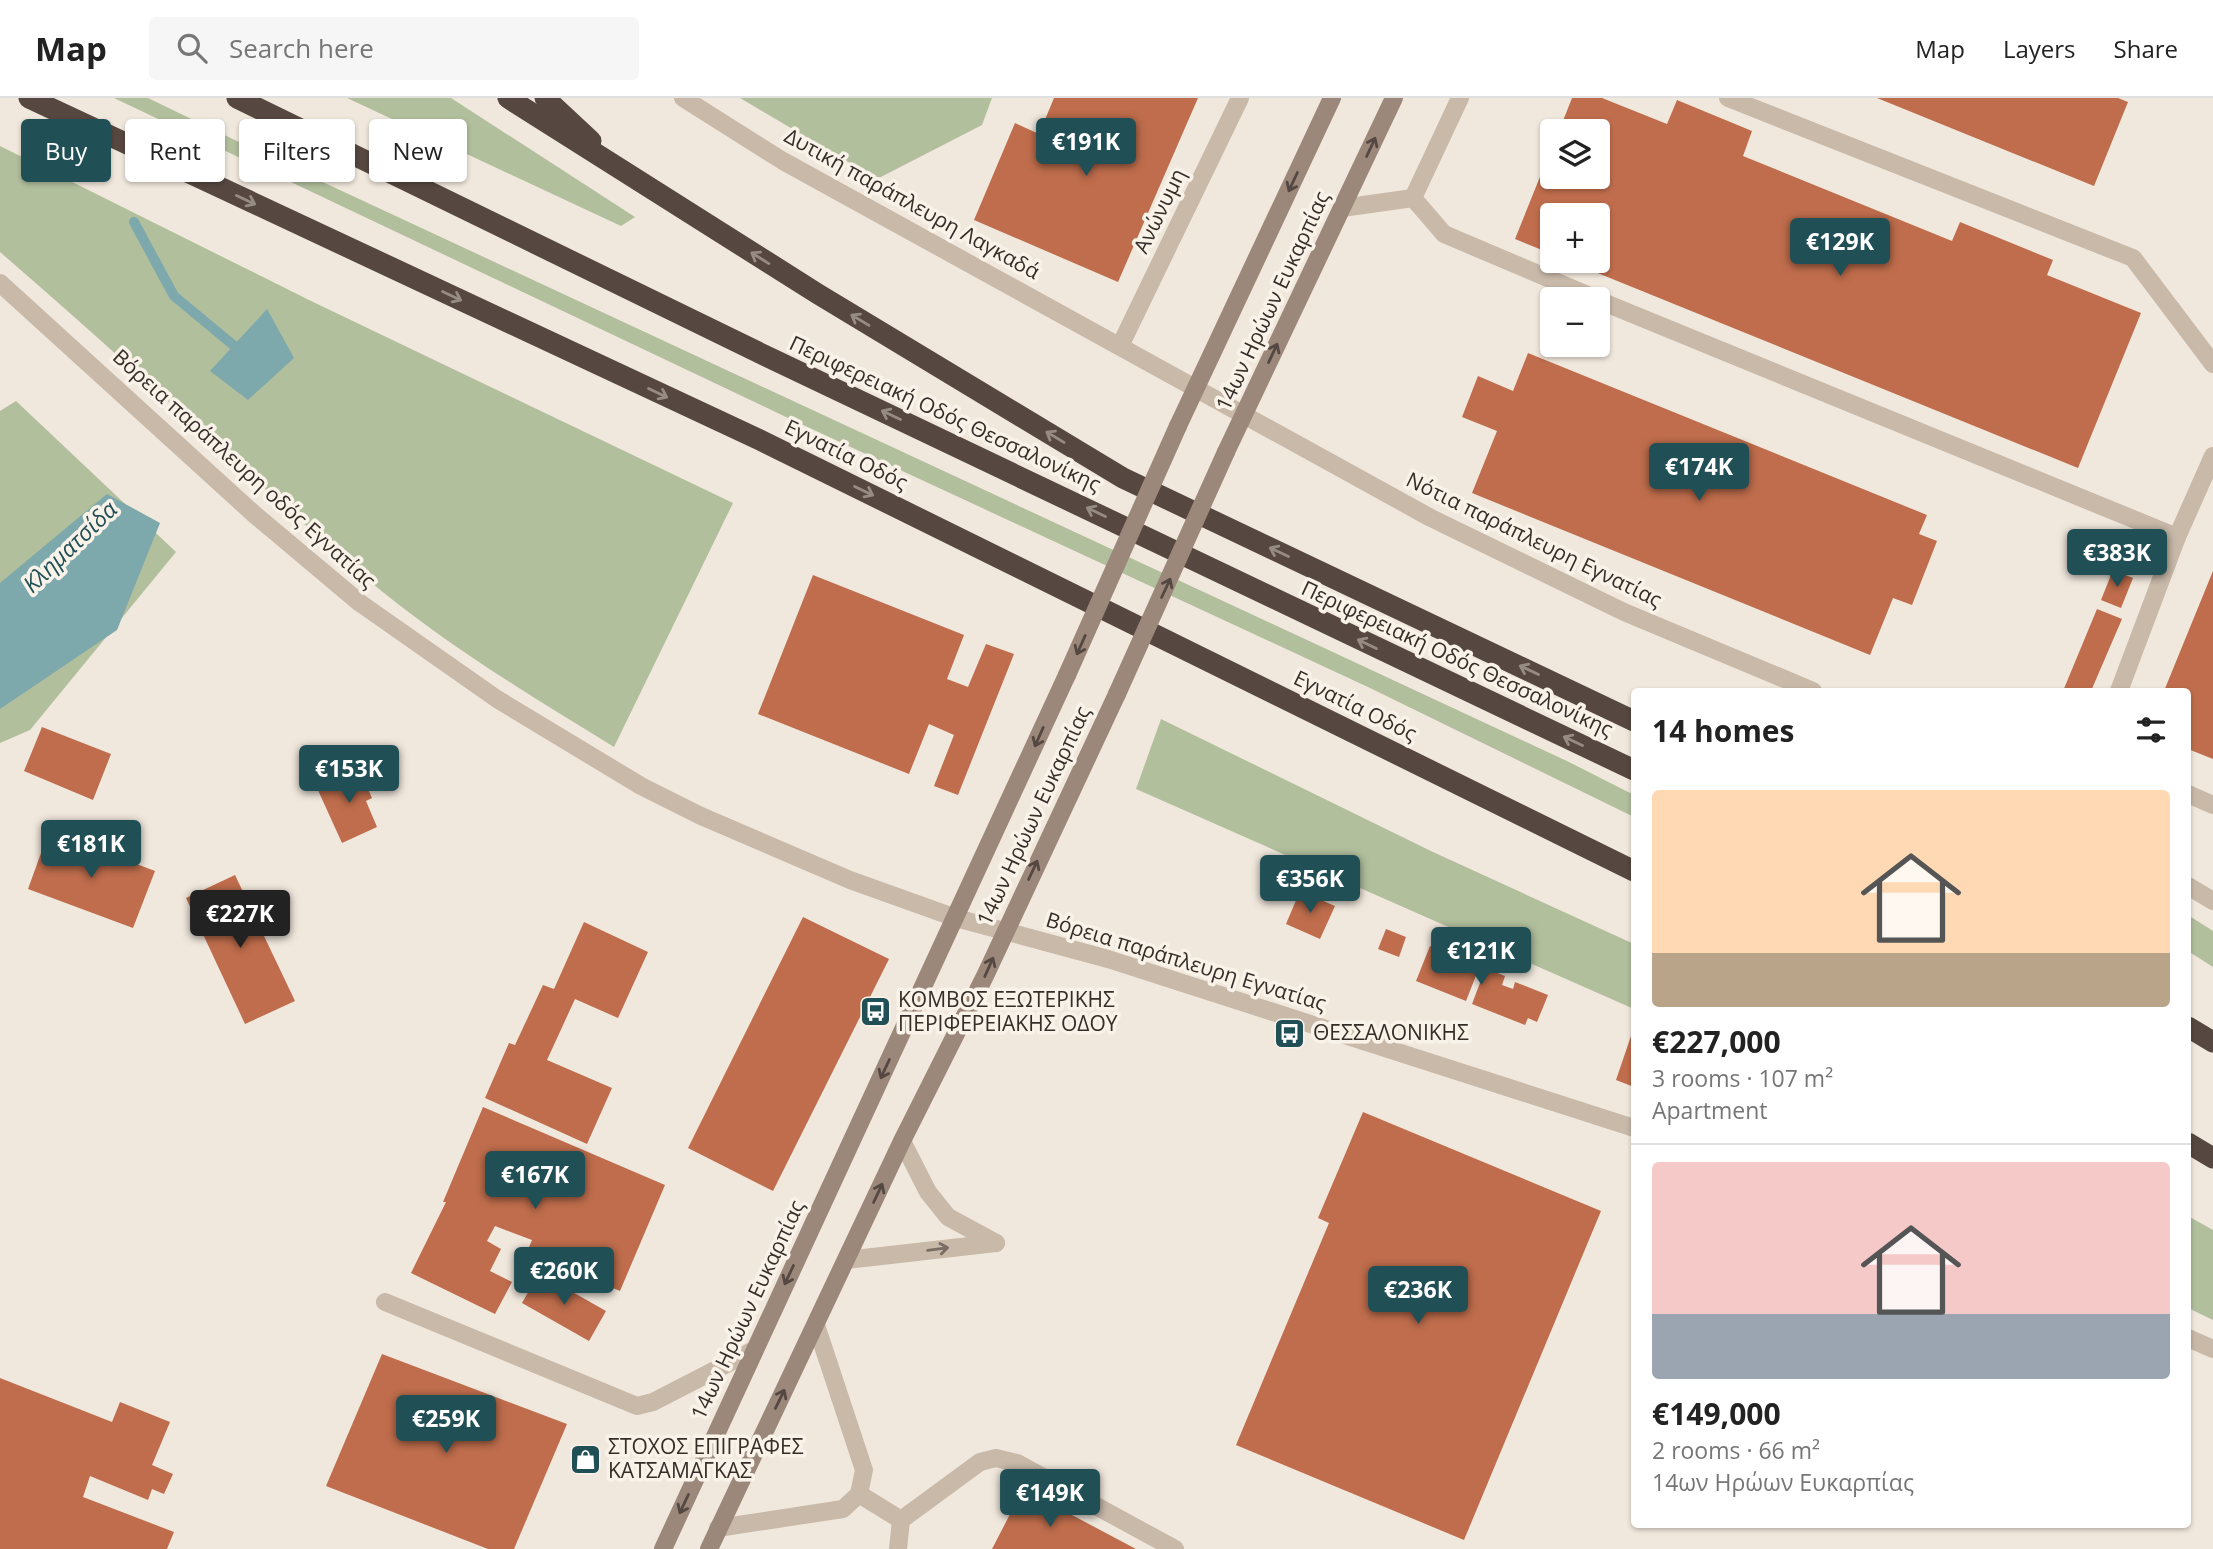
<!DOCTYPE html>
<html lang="en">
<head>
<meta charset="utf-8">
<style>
	body { margin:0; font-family:"Open Sans",sans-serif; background:#f6f6f6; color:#222; height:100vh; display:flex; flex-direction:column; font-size:26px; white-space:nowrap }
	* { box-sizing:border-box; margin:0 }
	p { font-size:23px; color:#767676 }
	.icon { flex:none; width:38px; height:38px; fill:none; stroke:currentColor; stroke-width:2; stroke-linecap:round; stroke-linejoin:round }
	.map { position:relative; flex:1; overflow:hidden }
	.sheet { position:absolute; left:1631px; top:590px; width:560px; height:840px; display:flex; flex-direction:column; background:#fff; border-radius:7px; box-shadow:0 2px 5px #0004 }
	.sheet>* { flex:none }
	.top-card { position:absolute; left:21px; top:21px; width:665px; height:63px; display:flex; gap:14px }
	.buttons { position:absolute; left:1540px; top:21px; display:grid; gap:14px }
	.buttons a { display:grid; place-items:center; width:70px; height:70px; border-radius:7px; background:#fff; box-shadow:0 2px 5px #0004; font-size:35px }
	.price { position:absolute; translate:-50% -60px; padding:0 16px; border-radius:7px; background:#204f55; color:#fff; font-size:23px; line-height:46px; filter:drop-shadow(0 2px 4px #0008) }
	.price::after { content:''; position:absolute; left:50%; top:42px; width:21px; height:16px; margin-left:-10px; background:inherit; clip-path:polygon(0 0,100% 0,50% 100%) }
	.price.selected { background:#222; color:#fff }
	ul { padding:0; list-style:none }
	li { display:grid; align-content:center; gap:14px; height:371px; padding:0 21px }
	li+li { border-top:2px solid #e0e0e0 }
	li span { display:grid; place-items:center; height:217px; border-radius:7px; color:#555 }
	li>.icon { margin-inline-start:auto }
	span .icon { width:126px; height:126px; fill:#fffc; stroke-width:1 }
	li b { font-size:30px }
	h2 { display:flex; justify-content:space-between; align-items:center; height:84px; padding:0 21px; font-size:30px }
	.pill { padding:0 24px; border-radius:7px; background:#fff; box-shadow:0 2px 5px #0004; font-size:24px; line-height:63px }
	.pill.selected { background:#204f55; color:#fff }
	header { display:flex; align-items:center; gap:42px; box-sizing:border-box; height:98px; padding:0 35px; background:#fff; border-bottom:2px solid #e0e0e0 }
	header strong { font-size:33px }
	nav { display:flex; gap:38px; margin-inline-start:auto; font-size:24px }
	.search { width:490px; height:63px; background:#f6f6f6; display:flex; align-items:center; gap:18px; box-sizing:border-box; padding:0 24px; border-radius:7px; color:#767676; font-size:26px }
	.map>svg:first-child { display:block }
	.green { fill:#b2bf9d }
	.water { fill:#7da8ac }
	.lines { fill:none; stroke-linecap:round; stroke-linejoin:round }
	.stream { stroke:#7da8ac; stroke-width:10 }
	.building { fill:#bf6d4c }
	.service { stroke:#c8b9a9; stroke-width:18 }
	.minor { stroke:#c8b9a9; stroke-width:18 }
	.tertiary { stroke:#c8b9a9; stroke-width:18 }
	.secondary { stroke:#9c887b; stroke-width:18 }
	.motorway { stroke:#564840; stroke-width:21 }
	.secondary-bridge { stroke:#9c887b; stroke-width:18 }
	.oneway { stroke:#554842 }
	.oneway2 { stroke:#978c84 }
	.oneway3 { stroke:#786c63 }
	.labels { text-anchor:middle; stroke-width:7; stroke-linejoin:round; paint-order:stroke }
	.street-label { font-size:21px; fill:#362d29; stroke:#f9f2e9 }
	.poi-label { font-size:21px; fill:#362d29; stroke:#f9f2e9; text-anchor:start }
	.water-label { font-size:23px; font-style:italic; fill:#204f55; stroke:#f9f2e9 }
</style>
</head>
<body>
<header>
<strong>Map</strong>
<div class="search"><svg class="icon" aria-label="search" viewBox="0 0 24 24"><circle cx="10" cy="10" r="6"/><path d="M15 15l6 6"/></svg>Search here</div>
<nav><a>Map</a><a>Layers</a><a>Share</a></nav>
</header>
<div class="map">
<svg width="2213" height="1451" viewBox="0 0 2213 1451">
	<rect width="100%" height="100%" fill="#f1e8dd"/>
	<g class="green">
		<path d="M114,0H148L299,73L1569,664L1634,697V719L1370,590L786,319Z"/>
		<path d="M347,0H451L635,119L621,128Z"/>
		<path d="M740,0H992L982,27L877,81Z"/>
		<path d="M0,48L309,202L733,405L614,649C526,595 438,542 360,475C239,370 122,259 0,154Z"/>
		<path d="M16,303L176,454L30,632L0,645V313Z"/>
		<path d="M1161,621L1433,754L1634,846V911L1136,691Z"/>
		<path d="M2188,817L2213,833V869L2188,853Z"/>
		<path d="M2188,1118L2213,1132V1222L2188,1210Z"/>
	</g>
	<g class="water">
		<path d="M267,211L294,260L248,302L210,273Z"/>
		<path d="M107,396L160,425L117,532L0,611V485Z"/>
	</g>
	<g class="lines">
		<path class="stream" d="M134,124L174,198L244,256"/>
	</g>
	<g class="building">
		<path d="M1054,0H1198L1118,184L974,122L1015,25L1039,36Z"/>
		<path d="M1572,0H1602L1667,26L1677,2L1752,33L1743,58L1952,143L1960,124L2053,162L2047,177L2141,215L2078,370L1568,163H1598V117H1552V156L1515,141L1552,49V79H1598V33H1559Z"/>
		<path d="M1877,0H2118L2128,4L2094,88Z"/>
		<path d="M1528,255L1927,417L1919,436L1937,443L1912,507L1893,500L1870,557L1472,395L1497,333L1462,319L1478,278L1513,293Z"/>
		<path d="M2113,472L2133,480L2121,510L2101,502Z"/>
		<path d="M2213,473V661L2188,651V593H2164Z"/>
		<path d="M813,477L964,537L947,581L968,589L986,546L1014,556L958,697L934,688L954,637L929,626L909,676L758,616Z"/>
		<path d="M2097,511L2122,521L2091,593H2063Z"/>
		<path d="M42,629L111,656L93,702L24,673Z"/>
		<path d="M359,671L372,700L366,703L377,729L342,745L317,690Z"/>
		<path d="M49,733L155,773L133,830L28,791Z"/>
		<path d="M235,777L295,903L245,926L186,800Z"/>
		<path d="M1300,793L1335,808L1320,841L1286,826Z"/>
		<path d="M803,819L889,861L773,1093L688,1050Z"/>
		<path d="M584,824L648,854L618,920L575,901L547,962L612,990L587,1046L485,1000L509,945L515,947L543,887L554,891Z"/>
		<path d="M1386,831L1406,839L1399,859L1378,851Z"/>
		<path d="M1430,848L1505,878L1502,887L1513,891L1515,884L1548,897L1537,924L1528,920L1525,927L1472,906L1483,877L1477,875L1466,903L1416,883Z"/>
		<path d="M1634,929V989L1616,982Z"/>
		<path d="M483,1009L665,1087L620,1193L527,1154L532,1142L495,1128L487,1143L501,1151L490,1173L512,1184L495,1216L411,1175L446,1104H443Z"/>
		<path d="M1363,1014L1601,1113L1464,1442L1236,1347L1329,1125L1318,1120Z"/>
		<path d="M539,1175L606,1213L589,1243L522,1205Z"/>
		<path d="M382,1256L567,1326L514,1451H488L326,1388Z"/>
		<path d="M0,1280L112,1324L120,1304L170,1324L152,1367L173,1376L164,1396L152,1391L148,1402L90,1378L83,1399L174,1434L167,1451H0Z"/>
		<path d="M1023,1391L1136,1451H992Z"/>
	</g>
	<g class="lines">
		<g class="service">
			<path d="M1728,0L2133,160L2213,266"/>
			<path d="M1413,100L1444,136L1597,201"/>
			<path d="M1342,110L1413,100L1460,0"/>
			<path d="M1598,202L2177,439"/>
			<path d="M2119,593L2177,439L2213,358"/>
			<path d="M2188,696L2213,707"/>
			<path d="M902,1043L928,1094L948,1119L996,1145"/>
			<path d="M846,1162L996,1145"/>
			<path d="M385,1204L637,1308L653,1304L752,1253"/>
			<path d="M859,1396L901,1422"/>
			<path d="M718,1430L843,1411L859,1396L864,1372L816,1227"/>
			<path d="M898,1451L901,1422L980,1364L996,1360L1017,1365L1175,1451"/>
		</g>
		<path class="minor" d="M1121,246L1240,0"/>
		<g class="tertiary">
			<path d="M683,0L783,63L1431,420L1624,514L1813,593"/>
			<path d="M0,185L254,416L360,505L497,601L641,688L701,718L850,782L956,820L1108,861L1634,1030"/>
			<path d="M2188,788L2213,803"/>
			<path d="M2188,1240L2213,1251"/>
		</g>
		<g class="secondary">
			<path d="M1178,328L1332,0"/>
			<path d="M1226,354L1394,0"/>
			<path d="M663,1451L1067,577"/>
			<path d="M709,1451L902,1043L985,878L1117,596"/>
		</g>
		<g class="motorway">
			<path d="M29,0L760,342L1634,773"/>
			<path d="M237,0L768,259L1634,672"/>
			<path d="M508,0L818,196L1123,380L1634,623"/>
			<path d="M545,0L591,43"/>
			<path d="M2188,929L2213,944"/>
			<path d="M2188,1045L2213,1060"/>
		</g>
		<g class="secondary-bridge">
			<path d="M1067,577L1178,328"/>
			<path d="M1117,596L1226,354"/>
		</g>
	</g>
	<defs><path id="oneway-shaft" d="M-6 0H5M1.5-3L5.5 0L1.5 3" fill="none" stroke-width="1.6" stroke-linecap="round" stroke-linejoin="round" transform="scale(1.75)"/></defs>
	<g class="oneway">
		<use href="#oneway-shaft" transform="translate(1371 49) rotate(-65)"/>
		<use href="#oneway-shaft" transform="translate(1293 84) rotate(115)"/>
		<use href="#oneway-shaft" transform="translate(1273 255) rotate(-65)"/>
		<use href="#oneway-shaft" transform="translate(1166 490) rotate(-65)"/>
		<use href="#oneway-shaft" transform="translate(1081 547) rotate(114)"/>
		<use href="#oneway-shaft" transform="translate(1039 639) rotate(114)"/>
		<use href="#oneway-shaft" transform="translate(1033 772) rotate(-65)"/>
		<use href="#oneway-shaft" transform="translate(989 869) rotate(-66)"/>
		<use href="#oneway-shaft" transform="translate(885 971) rotate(115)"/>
		<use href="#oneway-shaft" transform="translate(878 1095) rotate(-65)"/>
		<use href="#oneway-shaft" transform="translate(789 1177) rotate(115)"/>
		<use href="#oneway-shaft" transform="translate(780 1301) rotate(-64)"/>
		<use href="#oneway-shaft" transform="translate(684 1406) rotate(115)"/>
	</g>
	<g class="oneway2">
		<use href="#oneway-shaft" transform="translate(246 102) rotate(25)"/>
		<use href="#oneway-shaft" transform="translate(760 160) rotate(-148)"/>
		<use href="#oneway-shaft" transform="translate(452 198) rotate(25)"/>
		<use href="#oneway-shaft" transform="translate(860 222) rotate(-149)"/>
		<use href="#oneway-shaft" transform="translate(658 295) rotate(25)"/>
		<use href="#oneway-shaft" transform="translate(891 317) rotate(-155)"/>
		<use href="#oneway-shaft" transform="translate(1055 339) rotate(-149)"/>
		<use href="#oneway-shaft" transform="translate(864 393) rotate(26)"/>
		<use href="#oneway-shaft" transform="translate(1096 414) rotate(-154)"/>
		<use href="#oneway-shaft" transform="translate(1279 454) rotate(-155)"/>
		<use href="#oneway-shaft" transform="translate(1367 546) rotate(-154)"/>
		<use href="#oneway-shaft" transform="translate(1529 572) rotate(-155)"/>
		<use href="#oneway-shaft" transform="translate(1573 643) rotate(-155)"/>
	</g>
	<use class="oneway3" href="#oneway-shaft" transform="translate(938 1151) rotate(-7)"/>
	<defs>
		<symbol id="bus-square" viewBox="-11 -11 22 22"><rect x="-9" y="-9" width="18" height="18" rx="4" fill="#204f55" stroke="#f9f2e9"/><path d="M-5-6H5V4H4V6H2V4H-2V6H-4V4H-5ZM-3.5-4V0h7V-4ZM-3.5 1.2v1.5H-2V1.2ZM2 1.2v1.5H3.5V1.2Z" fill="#fff"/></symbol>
		<symbol id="shop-square" viewBox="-11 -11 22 22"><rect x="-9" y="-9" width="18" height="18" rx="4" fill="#204f55" stroke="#f9f2e9"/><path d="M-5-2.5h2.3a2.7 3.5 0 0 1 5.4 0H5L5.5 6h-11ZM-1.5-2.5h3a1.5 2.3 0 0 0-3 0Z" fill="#fff"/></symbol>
	</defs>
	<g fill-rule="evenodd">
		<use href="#bus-square" x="858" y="896" width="35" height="35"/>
		<use href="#bus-square" x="1272" y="918" width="35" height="35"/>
		<use href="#shop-square" x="568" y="1344" width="35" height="35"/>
	</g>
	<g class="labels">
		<g class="street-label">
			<text transform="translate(912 106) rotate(29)" y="7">Δυτική παράπλευρη Λαγκαδά</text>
			<text transform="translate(1160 113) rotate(-64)" y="7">Ανώνυμη</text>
			<text transform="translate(1273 203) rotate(-65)" y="7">14ων Ηρώων Ευκαρπίας</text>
			<text transform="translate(945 316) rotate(25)" y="7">Περιφερειακή Οδός Θεσσαλονίκης</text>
			<text transform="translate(846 357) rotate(26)" y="7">Εγνατία Οδός</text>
			<text transform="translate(244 371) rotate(42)" y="7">Βόρεια παράπλευρη οδός Εγνατίας</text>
			<text transform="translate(1534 442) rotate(26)" y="7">Νότια παράπλευρη Εγνατίας</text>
			<text transform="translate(1457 561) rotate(25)" y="7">Περιφερειακή Οδός Θεσσαλονίκης</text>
			<text transform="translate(1355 608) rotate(26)" y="7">Εγνατία Οδός</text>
			<text transform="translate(1034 718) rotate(-65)" y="7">14ων Ηρώων Ευκαρπίας</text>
			<text transform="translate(1186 864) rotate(17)" y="7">Βόρεια παράπλευρη Εγνατίας</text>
			<text transform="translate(748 1212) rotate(-65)" y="7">14ων Ηρώων Ευκαρπίας</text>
		</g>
		<g class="poi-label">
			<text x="898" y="909">ΚΟΜΒΟΣ ΕΞΩΤΕΡΙΚΗΣ<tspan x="898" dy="24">ΠΕΡΙΦΕΡΕΙΑΚΗΣ ΟΔΟΥ</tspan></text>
			<text x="1313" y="942">ΘΕΣΣΑΛΟΝΙΚΗΣ</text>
			<text x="608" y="1356">ΣΤΟΧΟΣ ΕΠΙΓΡΑΦΕΣ<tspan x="608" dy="24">ΚΑΤΣΑΜΑΓΚΑΣ</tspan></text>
		</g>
		<g class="water-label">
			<text transform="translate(70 449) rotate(-44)" y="8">Κληματσίδα</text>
		</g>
	</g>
</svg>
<div class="buttons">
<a><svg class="icon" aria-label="layers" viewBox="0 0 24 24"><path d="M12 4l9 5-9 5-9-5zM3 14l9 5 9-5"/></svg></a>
<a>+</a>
<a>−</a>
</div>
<b class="price" style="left:1086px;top:80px">€191K</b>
<b class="price" style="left:1840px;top:180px">€129K</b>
<b class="price" style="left:1699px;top:405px">€174K</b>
<b class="price" style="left:2117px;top:491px">€383K</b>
<b class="price" style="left:349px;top:707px">€153K</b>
<b class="price" style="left:91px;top:782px">€181K</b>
<b class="price" style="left:1310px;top:817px">€356K</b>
<b class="price selected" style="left:240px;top:852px">€227K</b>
<b class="price" style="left:1481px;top:889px">€121K</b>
<b class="price" style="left:535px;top:1113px">€167K</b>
<b class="price" style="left:564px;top:1209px">€260K</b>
<b class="price" style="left:1418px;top:1228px">€236K</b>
<b class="price" style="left:446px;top:1357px">€259K</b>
<b class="price" style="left:1050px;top:1431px">€149K</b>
<div class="top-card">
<a class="pill selected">Buy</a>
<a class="pill">Rent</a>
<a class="pill">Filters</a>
<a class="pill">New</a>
</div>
<section class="sheet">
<h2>14 homes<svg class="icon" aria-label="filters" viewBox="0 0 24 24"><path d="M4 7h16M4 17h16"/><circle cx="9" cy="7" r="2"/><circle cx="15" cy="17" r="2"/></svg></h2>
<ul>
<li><span style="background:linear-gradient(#ffd9b3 75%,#b9a48a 0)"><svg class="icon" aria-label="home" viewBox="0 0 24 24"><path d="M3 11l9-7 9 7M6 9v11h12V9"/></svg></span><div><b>€227,000</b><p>3 rooms · 107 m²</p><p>Apartment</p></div></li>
<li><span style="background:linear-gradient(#f6c9c9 70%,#9aa5b1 0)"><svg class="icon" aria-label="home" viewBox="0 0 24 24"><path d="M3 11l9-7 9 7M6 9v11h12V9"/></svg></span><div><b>€149,000</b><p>2 rooms · 66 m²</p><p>14ων Ηρώων Ευκαρπίας</p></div></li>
</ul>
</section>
</div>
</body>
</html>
